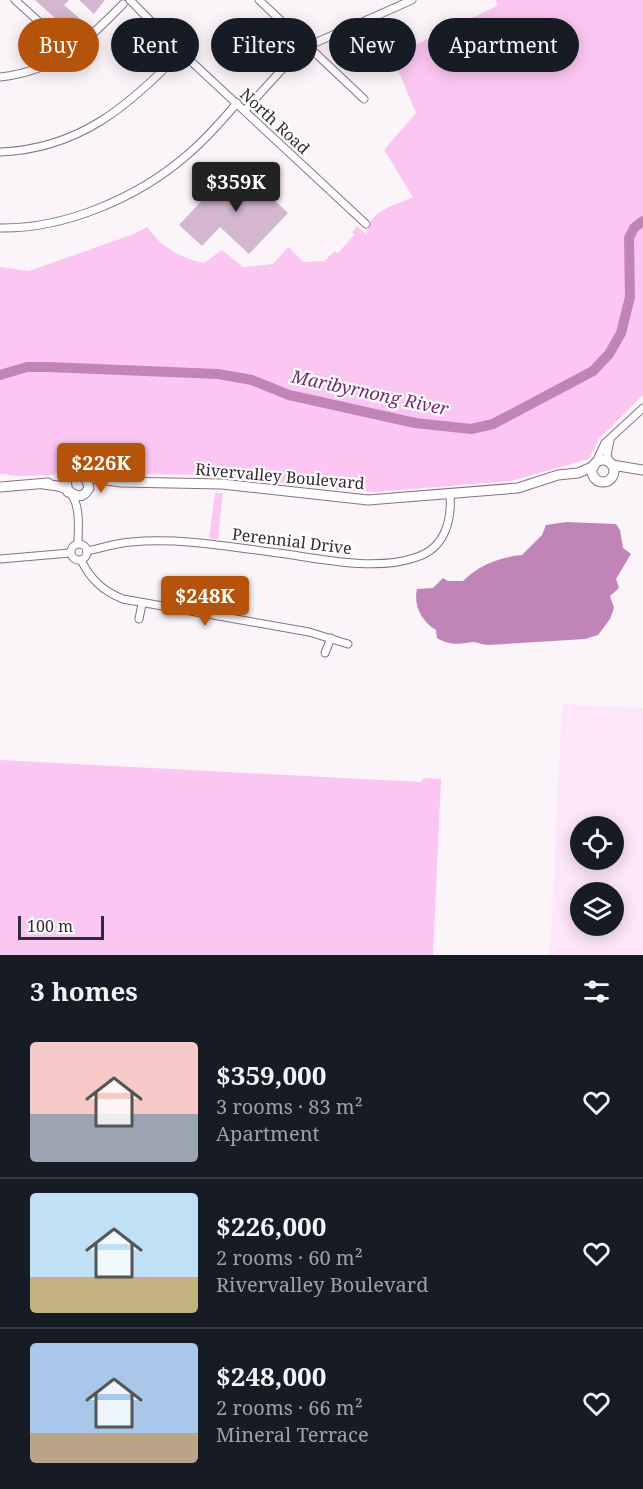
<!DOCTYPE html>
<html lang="en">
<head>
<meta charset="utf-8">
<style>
	body { margin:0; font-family:"Noto Serif",serif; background:#20242c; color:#f1f3f6; height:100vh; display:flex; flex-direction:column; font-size:22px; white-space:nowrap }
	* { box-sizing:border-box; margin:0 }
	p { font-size:20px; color:#9ea1a6 }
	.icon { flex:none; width:33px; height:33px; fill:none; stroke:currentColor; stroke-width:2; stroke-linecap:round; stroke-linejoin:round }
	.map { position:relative; height:955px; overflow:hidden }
	.panel { display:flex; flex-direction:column; background:#171b24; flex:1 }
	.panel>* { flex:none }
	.guide { position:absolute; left:18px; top:18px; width:608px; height:54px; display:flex; gap:12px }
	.controls { position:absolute; left:570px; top:816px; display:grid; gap:12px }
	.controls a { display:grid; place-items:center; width:54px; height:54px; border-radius:50%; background:#171b24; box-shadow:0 3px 15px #0003; font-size:30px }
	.scale { position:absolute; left:18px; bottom:15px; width:86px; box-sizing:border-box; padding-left:6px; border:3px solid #342932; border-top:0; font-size:16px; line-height:21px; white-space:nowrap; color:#342932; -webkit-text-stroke:4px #fff; paint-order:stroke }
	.price { position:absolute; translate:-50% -51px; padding:0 14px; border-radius:6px; background:#b45309; color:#fff; font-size:20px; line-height:39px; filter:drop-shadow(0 2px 3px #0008) }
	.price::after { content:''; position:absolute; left:50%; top:36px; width:18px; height:14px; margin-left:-9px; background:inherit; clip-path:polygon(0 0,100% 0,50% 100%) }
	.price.current { background:#222; color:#fff }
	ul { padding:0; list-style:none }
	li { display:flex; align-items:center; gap:18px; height:150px; padding:0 30px }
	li+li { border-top:2px solid #363941 }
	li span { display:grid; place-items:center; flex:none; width:168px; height:120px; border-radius:6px; color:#555 }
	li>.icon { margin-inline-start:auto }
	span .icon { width:72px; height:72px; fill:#fffc; stroke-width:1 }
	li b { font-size:26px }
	h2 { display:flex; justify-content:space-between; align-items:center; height:72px; padding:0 30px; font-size:26px }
	.tag { padding:0 21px; border-radius:27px; background:#171b24; box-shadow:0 3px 15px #0003; font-size:21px; line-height:54px }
	.tag.current { background:#b45309; color:#fff }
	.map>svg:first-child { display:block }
	.built { fill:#fce6f8; fill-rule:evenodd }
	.green { fill:#fbc7f2 }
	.water { fill:#c184b7 }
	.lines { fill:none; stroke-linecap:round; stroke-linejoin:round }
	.river { stroke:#c184b7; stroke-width:10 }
	.building { fill:#d3b7ce }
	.street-casing { stroke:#896f84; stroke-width:9 }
	.secondary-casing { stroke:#896f84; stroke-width:11 }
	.street { stroke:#fff; stroke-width:7 }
	.secondary { stroke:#fff; stroke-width:9 }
	.labels { text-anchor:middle; stroke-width:4.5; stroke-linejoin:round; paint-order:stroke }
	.street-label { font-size:16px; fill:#342932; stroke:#fff }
	.water-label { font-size:18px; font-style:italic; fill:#752c6d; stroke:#fff }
</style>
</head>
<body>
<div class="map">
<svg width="643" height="955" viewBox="0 0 643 955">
	<rect width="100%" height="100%" fill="#fbf5fa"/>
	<path class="built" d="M562,704L643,708V955H550ZM580,826H614V860H580ZM580,892H614V926H580Z"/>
	<g class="green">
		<path d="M496,0H643V395L599,439L589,459L511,481L376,492L338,490L307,480L282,483L213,475L111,474L78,465L52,475L19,476L0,474V267L29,271L134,234L147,227C161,247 180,258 204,263L222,250L243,267L273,264L288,247L304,262L324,261L335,251L338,253L354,235L352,232L357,226L366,234C371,209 392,207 413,197L384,150L416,113L392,56L497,6Z"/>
		<path d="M215,493H223L218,539L209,538Z"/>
		<path d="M0,760L421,782L424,778L441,779L433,955H0Z"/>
	</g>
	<path class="water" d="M566,522L616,524L620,530L623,548L631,554L616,579L619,588L610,596L614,608L610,619L598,635L585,639L488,645C482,645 478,642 472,642C459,644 450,646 437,638L436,630C422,622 413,605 417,589L433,588L443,578L448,581H463C479,565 500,557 522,555L542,535L546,525Z"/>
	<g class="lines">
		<path class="river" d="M0,375L27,367H48L218,374L252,380L289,395L415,423L471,429L493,424L593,371L609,354L621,333L630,297L629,238L634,228L643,221"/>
	</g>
	<g class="building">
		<path d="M35,0H69L64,5L85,23L73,34Z"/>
		<path d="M79,0H105L94,14Z"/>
		<path d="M239,167L288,213L249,254L220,227L202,246L179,225L207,195L210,198Z"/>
	</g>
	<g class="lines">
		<defs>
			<g id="street">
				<path d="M15,0L48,30L65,55"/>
				<path d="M130,0L181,52L366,224"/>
				<path d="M259,0L364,99"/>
				<path d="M0,77C56,71 86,42 123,4"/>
				<path d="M245,110L297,53L308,46L412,0"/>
				<path d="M0,152C79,149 129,106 181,52"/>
				<path d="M0,228C65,229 137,198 186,156C205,140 221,122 237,103"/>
				<path d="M610,441L607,455L610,463"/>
				<path d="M595,464L605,443L643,408"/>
				<path d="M71,494C81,507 78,529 78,544"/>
				<circle cx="79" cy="552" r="8"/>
				<path d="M87,551C102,548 116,543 131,542C182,537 236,548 286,554C325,560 379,571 417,557C445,548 452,520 450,494"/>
				<path d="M0,559L70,553"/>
				<path d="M81,560C91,580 103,591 123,599L309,632L348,644"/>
				<path d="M139,619L142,604"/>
				<path d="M325,653L331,638"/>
			</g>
			<g id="secondary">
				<circle cx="603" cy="471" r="11"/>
				<path d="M612,465L643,470"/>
				<path d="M86,477L121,482L222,484L368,500L518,488L558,475L578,473L594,466"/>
				<path d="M43,484C49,485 58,485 64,488C74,494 81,502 89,488L86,477C78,471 71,473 66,481L68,492"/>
				<path d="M0,487L48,483"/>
			</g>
		</defs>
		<use href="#street" class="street-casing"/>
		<use href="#secondary" class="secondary-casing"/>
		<use href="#street" class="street"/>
		<use href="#secondary" class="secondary"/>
	</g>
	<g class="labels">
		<g class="street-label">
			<text transform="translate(275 121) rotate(43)" y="6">North Road</text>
			<text transform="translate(280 476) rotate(5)" y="6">Rivervalley Boulevard</text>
			<text transform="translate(292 541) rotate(7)" y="6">Perennial Drive</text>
		</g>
		<g class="water-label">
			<text transform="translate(370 393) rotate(12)" y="6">Maribyrnong River</text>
		</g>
	</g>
</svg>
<div class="controls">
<a><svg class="icon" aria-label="locate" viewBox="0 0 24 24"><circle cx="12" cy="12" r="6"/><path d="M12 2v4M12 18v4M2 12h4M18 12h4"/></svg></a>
<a><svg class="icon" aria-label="layers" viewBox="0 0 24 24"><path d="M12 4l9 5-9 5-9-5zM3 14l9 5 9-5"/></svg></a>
</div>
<div class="scale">100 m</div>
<b class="price current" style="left:236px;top:213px">$359K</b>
<b class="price" style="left:101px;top:494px">$226K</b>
<b class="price" style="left:205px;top:627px">$248K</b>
<div class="guide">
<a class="tag current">Buy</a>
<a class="tag">Rent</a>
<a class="tag">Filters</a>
<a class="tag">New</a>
<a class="tag">Apartment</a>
</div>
</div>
<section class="panel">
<h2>3 homes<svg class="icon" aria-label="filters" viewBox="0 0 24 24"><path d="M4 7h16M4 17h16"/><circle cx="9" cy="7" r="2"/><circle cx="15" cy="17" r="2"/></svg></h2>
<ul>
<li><span style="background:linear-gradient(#f6c9c9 60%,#9aa5b1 0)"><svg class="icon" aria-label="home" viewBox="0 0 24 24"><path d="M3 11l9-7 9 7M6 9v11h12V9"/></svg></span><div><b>$359,000</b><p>3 rooms · 83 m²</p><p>Apartment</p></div><svg class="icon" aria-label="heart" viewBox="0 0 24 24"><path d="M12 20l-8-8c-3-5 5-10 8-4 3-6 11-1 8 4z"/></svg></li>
<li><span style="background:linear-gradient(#bfe0f5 70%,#c2b280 0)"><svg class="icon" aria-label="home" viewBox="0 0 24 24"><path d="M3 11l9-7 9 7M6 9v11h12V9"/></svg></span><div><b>$226,000</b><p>2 rooms · 60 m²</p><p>Rivervalley Boulevard</p></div><svg class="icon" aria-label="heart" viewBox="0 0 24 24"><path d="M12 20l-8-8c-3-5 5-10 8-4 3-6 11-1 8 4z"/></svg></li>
<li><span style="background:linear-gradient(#a9c7e8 75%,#b9a48a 0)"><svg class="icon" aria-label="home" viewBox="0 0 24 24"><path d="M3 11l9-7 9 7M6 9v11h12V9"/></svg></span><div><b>$248,000</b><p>2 rooms · 66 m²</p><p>Mineral Terrace</p></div><svg class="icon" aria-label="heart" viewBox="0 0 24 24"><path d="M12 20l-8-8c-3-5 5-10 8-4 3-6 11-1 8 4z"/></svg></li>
</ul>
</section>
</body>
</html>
